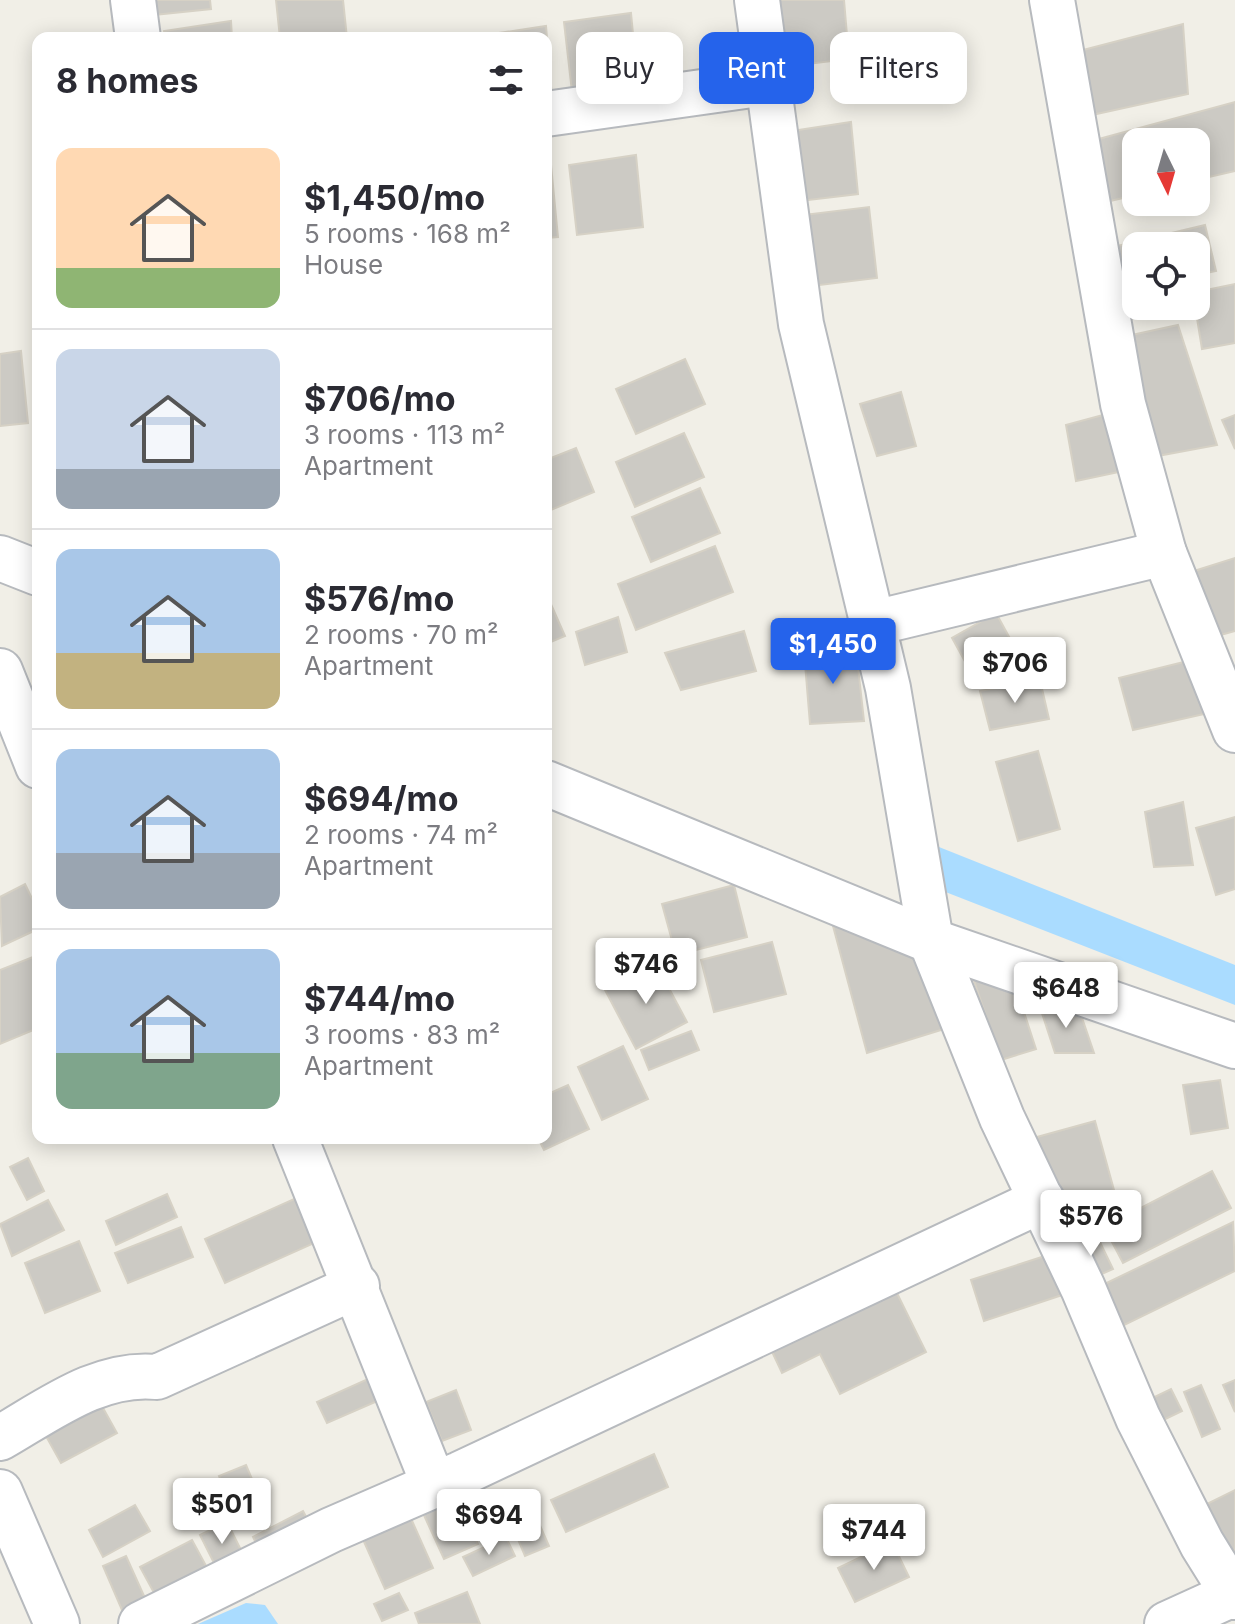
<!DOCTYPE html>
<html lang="en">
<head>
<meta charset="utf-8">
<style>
	body { margin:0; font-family:Inter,sans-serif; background:#f2f2f3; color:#2b2b33; height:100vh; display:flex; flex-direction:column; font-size:30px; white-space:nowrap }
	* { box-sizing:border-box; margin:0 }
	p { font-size:26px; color:#7c7c81 }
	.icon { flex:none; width:44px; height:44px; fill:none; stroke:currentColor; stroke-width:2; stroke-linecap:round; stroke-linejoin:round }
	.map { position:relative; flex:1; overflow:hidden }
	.details { position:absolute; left:32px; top:32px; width:520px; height:1112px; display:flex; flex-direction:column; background:#fff; border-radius:16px; box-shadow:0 4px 20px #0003 }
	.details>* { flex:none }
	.top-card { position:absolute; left:576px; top:32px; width:538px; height:72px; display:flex; gap:16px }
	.needle { width:52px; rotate:175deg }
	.controls { position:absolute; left:1122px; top:128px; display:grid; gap:16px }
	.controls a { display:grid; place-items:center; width:88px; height:88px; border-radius:16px; background:#fff; box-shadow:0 4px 20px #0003; font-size:40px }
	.price { position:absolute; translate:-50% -68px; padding:0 18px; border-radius:8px; background:#fff; color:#222; font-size:26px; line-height:52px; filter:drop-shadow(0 2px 4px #0008) }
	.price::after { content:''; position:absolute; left:50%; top:48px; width:24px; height:18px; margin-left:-12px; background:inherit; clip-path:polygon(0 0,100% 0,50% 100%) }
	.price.on { background:#2563eb; color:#fff }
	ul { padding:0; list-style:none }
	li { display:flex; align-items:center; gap:24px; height:200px; padding:0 24px }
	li+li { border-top:2px solid #e1e1e2 }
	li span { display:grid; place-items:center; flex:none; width:224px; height:160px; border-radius:16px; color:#555 }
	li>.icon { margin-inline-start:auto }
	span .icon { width:96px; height:96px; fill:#fffc; stroke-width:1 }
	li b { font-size:34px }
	h2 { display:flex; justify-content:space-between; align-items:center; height:96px; padding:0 24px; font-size:34px }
	.tag { padding:0 28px; border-radius:16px; background:#fff; box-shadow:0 4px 20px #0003; font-size:28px; line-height:72px }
	.tag.on { background:#2563eb; color:#fff }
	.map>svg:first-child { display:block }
	.water { fill:#aadcff }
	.building { fill:#cccac4; stroke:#d6d1c5; stroke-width:2 }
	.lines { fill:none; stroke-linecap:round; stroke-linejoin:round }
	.minor-casing { stroke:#b7babe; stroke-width:48 }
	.minor { stroke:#fff; stroke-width:44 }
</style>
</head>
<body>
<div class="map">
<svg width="1235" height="1624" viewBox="0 0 1235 1624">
	<rect width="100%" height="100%" fill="#f1efe7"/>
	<g class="water">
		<path d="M939,847L1235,965V1005L943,891Z"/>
		<path d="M246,1603L265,1605L278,1624H198Z"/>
	</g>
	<g class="building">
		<path d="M143,0H210L211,9L145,16Z"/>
		<path d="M276,0H343L347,38H280Z"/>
		<path d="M776,0H844L849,59L784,67Z"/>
		<path d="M631,13L638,86L572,92L564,22Z"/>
		<path d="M231,21L232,38H165L164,31Z"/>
		<path d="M1183,24L1188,94L1092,115L1083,50Z"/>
		<path d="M546,26L552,98L546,99V38L479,36Z"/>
		<path d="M1235,102V171L1196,180V142H1136V195L1106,202L1095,140Z"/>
		<path d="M851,122L858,194L792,202L785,132Z"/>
		<path d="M636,155L643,227L577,235L569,165Z"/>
		<path d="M546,165H551L558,237L546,238Z"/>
		<path d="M869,207L877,278L812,286L803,215Z"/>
		<path d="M1205,225L1216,271L1196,275V246H1136V290L1125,293L1113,247Z"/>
		<path d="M1235,284V343L1202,349L1195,306L1196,292Z"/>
		<path d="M1178,325L1217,445L1152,457L1113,339Z"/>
		<path d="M21,351L28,423L0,426V354Z"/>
		<path d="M685,359L705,404L636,434L616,389Z"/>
		<path d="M901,392L916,446L877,456L860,404Z"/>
		<path d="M1125,409L1133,469L1076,481L1066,425Z"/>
		<path d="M1235,415V449L1222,420Z"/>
		<path d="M684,433L704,477L635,507L616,462Z"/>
		<path d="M576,448L594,492L546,512V460Z"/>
		<path d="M700,488L720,533L651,562L632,517Z"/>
		<path d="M715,546L733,592L636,630L618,584Z"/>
		<path d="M1235,558V631L1217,636L1191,572Z"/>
		<path d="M546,593L565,636L546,644Z"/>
		<path d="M996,613L1018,653L974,678L952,638Z"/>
		<path d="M618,617L627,652L585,665L576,632Z"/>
		<path d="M744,631L756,671L681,690L665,653Z"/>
		<path d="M856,649L864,721L810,724L804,651Z"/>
		<path d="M1200,658L1213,712L1133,730L1119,678Z"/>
		<path d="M1040,680L1049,719L990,730L980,691Z"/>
		<path d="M1038,751L1060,829L1018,841L996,762Z"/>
		<path d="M1183,802L1193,865L1154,867L1145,812Z"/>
		<path d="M1235,817V889L1216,895L1196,828Z"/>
		<path d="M25,884L38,911V929L2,946L0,897Z"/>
		<path d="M734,885L747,937L676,955L662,904Z"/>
		<path d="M833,926L915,938L944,1029L867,1053Z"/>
		<path d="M772,942L786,994L714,1012L701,960Z"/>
		<path d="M1005,954L1036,1049L1001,1060L969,966Z"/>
		<path d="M38,955V1028L0,1044V970Z"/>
		<path d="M656,964L687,1022L636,1049L605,990Z"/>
		<path d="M1038,1001L1080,1012L1094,1053H1055Z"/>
		<path d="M691,1031L699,1050L649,1070L641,1050Z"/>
		<path d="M623,1046L648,1099L602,1120L578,1067Z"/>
		<path d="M1220,1080L1228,1128L1191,1134L1183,1085Z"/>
		<path d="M568,1085L589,1129L544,1150L538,1138H546V1095Z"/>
		<path d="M1095,1121L1114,1190L1056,1206L1037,1137Z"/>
		<path d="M28,1158L44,1191L27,1200L10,1167Z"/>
		<path d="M1212,1171L1231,1208L1123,1263L1104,1227Z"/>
		<path d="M167,1194L177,1217L116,1245L106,1221Z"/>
		<path d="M303,1195L323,1239L225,1283L205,1239Z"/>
		<path d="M48,1200L64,1230L12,1256L0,1224Z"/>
		<path d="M1233,1222L1235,1271L1112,1331L1092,1290Z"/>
		<path d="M181,1227L193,1257L128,1283L115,1253Z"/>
		<path d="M1096,1234L1113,1269L1086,1281L1069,1247Z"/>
		<path d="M79,1241L100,1291L45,1313L25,1263Z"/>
		<path d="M1057,1252L1071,1292L984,1321L971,1280Z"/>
		<path d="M890,1279L926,1352L840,1394L820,1354L782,1373L766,1339Z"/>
		<path d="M379,1374L389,1396L327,1423L317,1402Z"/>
		<path d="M1235,1380V1412L1223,1385Z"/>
		<path d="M1201,1385L1220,1429L1202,1437L1184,1392Z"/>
		<path d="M1171,1389L1182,1411L1151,1426L1140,1404Z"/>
		<path d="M456,1390L471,1430L442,1441L426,1402Z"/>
		<path d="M98,1399L117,1433L61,1463L42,1429Z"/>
		<path d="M654,1454L668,1487L566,1532L551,1500Z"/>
		<path d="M246,1465L263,1505L236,1516L219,1476Z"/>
		<path d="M451,1485L478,1544L444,1559L417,1500Z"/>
		<path d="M1235,1490V1560L1207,1504Z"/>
		<path d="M527,1496L549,1546L525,1556L504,1506Z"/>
		<path d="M135,1505L150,1531L103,1557L89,1530Z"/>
		<path d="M405,1505L433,1568L385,1589L357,1526Z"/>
		<path d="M303,1511L313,1530L263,1557L253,1537Z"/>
		<path d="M227,1522L245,1558L218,1571L200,1535Z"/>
		<path d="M506,1537L515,1556L473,1576L463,1557Z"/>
		<path d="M192,1540L211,1575L159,1602L140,1567Z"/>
		<path d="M892,1542L909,1577L855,1602L838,1568Z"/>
		<path d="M126,1556L149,1607L125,1617L103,1566Z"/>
		<path d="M467,1592L480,1624H419L415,1613Z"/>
		<path d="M399,1593L408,1610L382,1621L374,1604Z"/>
	</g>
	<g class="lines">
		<defs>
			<g id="minor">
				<path d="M133,0L138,38"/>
				<path d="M757,0L801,324L888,688L931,941L1002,1118L1083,1288L1138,1418L1202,1544L1235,1597"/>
				<path d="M1052,0L1123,404L1164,553L1235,730"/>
				<path d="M546,114L766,83"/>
				<path d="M0,558L38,573"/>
				<path d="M870,624L1164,553"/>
				<path d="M0,671L38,766"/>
				<path d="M546,783L931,941L1235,1046"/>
				<path d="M295,1138L434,1485"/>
				<path d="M0,1438C49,1410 99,1371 157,1377L357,1286"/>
				<path d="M0,1492L57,1624"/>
				<path d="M141,1624L331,1530L460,1474L1042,1200"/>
				<path d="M1167,1624L1233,1594"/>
			</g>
		</defs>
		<use href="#minor" class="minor-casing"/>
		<use href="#minor" class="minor"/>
	</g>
</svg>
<div class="controls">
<a><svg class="needle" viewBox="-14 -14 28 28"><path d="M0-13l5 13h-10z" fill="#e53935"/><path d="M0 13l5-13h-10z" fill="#7c7c81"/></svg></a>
<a><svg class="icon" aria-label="locate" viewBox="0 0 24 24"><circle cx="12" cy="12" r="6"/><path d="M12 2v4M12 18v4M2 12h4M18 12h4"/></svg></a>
</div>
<b class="price on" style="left:833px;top:686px">$1,450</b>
<b class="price" style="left:1015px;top:705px">$706</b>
<b class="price" style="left:646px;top:1006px">$746</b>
<b class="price" style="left:1066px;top:1030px">$648</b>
<b class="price" style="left:1091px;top:1258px">$576</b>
<b class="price" style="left:222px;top:1546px">$501</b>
<b class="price" style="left:489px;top:1557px">$694</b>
<b class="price" style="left:874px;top:1572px">$744</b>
<div class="top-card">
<a class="tag">Buy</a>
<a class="tag on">Rent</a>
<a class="tag">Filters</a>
</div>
<section class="details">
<h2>8 homes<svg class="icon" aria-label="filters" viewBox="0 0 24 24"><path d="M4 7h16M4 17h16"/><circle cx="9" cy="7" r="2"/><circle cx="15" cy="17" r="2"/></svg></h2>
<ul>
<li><span style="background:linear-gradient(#ffd9b3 75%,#8fb573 0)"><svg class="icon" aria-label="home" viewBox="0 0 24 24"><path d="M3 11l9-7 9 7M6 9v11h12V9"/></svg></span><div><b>$1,450/mo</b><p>5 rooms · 168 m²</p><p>House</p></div></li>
<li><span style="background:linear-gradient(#c9d6e8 75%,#9aa5b1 0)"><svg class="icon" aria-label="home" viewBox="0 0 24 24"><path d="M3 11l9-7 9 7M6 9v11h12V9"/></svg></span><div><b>$706/mo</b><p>3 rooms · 113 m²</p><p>Apartment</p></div></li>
<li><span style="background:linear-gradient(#a9c7e8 65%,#c2b280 0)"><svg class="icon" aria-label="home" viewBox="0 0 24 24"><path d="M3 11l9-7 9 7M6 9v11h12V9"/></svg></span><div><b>$576/mo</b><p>2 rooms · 70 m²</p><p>Apartment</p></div></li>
<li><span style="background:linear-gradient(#a9c7e8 65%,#9aa5b1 0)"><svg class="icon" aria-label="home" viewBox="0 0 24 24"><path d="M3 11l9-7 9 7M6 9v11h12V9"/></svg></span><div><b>$694/mo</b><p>2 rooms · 74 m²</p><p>Apartment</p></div></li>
<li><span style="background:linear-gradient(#a9c7e8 65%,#7fa58c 0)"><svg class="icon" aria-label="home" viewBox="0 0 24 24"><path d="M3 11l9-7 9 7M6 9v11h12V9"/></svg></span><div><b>$744/mo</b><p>3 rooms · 83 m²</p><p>Apartment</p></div></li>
</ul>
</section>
</div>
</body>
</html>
